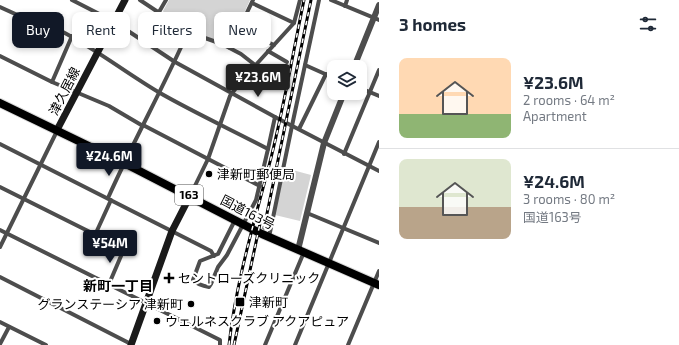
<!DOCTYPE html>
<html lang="en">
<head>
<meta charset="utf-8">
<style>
	body { margin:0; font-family:"Exo 2","Noto Sans JP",sans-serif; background:#f2f2f3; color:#1f2937; height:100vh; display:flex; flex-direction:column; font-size:15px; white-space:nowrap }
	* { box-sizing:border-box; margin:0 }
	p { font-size:13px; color:#747a83 }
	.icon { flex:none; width:22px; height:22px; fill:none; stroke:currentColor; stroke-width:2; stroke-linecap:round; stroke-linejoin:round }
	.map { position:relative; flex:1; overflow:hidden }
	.sheet { display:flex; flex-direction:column; background:#fff; width:300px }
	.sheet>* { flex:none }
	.hud { position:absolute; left:12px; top:12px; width:307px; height:36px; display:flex; gap:8px }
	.controls { position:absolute; left:327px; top:60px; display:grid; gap:8px }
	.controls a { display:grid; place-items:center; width:40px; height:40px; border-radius:8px; background:#fff; box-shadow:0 2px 6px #0003; font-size:20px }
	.price { position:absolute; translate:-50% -34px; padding:0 9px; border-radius:4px; background:#111827; color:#fff; font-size:13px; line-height:26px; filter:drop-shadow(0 1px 2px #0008) }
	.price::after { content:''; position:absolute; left:50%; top:24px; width:12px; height:9px; margin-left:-6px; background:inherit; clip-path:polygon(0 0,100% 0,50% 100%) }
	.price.selected { background:#222; color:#fff }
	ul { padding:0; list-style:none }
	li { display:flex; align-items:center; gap:12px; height:100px; padding:0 20px }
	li+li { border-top:1px solid #e0e1e3 }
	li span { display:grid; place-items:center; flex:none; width:112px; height:80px; border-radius:8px; color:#555 }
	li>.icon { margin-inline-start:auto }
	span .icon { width:48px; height:48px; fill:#fffc; stroke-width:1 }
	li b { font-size:17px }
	h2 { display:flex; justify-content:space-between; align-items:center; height:48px; padding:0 20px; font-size:17px }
	.chip { padding:0 14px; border-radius:8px; background:#fff; box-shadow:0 2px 6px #0003; font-size:14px; line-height:36px }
	.chip.selected { background:#111827; color:#fff }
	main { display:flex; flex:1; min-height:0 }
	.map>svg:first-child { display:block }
	.green { fill:#d4d4d4 }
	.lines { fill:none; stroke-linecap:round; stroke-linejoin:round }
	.trunk-casing { stroke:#dbdbdb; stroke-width:10 }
	.minor { stroke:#4d4d4d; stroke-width:4 }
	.tertiary { stroke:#4d4d4d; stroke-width:6 }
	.secondary { stroke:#1a1a1a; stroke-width:7 }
	.trunk { stroke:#000; stroke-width:8 }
	.rail-casing { stroke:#000; stroke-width:3 }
	.rail { stroke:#fff; stroke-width:1.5; stroke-dasharray:4.5; stroke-linecap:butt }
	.poi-dot { fill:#000; stroke:#fff; stroke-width:1.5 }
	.labels { text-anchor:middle; stroke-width:4; stroke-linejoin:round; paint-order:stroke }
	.shield { fill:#fff; stroke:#4c4c4c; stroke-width:1 }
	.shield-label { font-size:12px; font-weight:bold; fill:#000 }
	.street-label { font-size:13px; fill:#000; stroke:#fff }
	.poi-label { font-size:13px; fill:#000; stroke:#fff; text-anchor:start }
	.neighbourhood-label { font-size:14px; font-weight:bold; fill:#000; stroke:#fff }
</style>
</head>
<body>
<main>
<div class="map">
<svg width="379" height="345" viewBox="0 0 379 345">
	<rect width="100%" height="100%" fill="#fff"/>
	<g class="green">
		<path d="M169,0H250L230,44L228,45L189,30L164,13L163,11Z"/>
		<path d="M285,168L311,175L300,221L275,215Z"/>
	</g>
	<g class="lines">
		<defs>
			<path id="trunk" d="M0,103L124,163L262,234L379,285"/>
		</defs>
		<use href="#trunk" class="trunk-casing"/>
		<g class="minor">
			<path d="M72,0L113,21L175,62L275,117L379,171"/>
			<path d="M140,0L188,32L222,44L241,54L255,65"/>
			<path d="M319,0L305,65L334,78"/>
			<path d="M331,0L379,20"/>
			<path d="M252,3L294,23"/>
			<path d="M345,6L347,0"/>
			<path d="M0,7L57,33L61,31C96,49 126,73 160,93C195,113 232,130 268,149L256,200L227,255L218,267L211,284L209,287C203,286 197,284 193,280L200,261L218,254L235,220"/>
			<path d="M159,12L166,0"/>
			<path d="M239,29L274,45"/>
			<path d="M230,48L253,0"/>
			<path d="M268,51L287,62"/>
			<path d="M0,56L52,82L109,106L143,126"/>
			<path d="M52,82L72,36"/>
			<path d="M360,88L379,96"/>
			<path d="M143,125L260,186"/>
			<path d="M299,129L326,74"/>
			<path d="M0,144L211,251L214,256"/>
			<path d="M268,149L275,117"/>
			<path d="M344,154L379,70"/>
			<path d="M0,187L124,249L109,284"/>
			<path d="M190,196L208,159L230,96L242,80L294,23L300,0"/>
			<path d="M108,198C133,142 163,88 188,32"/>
			<path d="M307,213L379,243"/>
			<path d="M0,230L220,340V345"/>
			<path d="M95,235L111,200"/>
			<path d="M269,237L293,121L305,65"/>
			<path d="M0,247L57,131"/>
			<path d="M0,277L131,344"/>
			<path d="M0,322L46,345"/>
			<path d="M0,344L9,327"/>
			<path d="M265,345L304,252"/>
			<path d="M295,345L379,142"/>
			<path d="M348,345L379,271"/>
		</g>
		<g class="tertiary">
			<path d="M354,67L379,5"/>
			<path d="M298,250L324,143L344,93"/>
		</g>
		<g class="secondary">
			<path d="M57,130L125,0"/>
			<path d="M131,345L172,231L190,196"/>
		</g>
		<use href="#trunk" class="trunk"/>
		<defs>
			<g id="rail">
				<path d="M264,228L311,0"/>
				<path d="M229,345C236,281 255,220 271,158C284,106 293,53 304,0"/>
				<path d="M234,345L261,219"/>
			</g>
		</defs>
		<use href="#rail" class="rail-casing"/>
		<use href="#rail" class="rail"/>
	</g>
	<g class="poi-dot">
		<circle cx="209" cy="174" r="4"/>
		<path d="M167 272h4v4h4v4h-4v4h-4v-4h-4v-4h4z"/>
		<rect x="235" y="297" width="10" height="10" rx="2"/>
		<circle cx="191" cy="304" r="4"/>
		<circle cx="157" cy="321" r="4"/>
	</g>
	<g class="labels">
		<rect class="shield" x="175" y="185" width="28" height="20" rx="3"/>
		<g class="shield-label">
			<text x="189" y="199">163</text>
		</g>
		<g class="street-label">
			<text transform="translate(64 91) rotate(-63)" y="5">津久居線</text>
			<text transform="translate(248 212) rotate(27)" y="5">国道163号</text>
		</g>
		<g class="poi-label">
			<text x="217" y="179">津新町郵便局</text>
			<text x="178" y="283">セントローズクリニック</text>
			<text x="249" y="307">津新町</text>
			<text x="183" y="309" text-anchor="end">グランステーシア 津新町</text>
			<text x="165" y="326">ウェルネスクラブ アクアピュア</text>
		</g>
		<g class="neighbourhood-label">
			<text x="118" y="291">新町一丁目</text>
		</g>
	</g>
</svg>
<div class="controls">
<a><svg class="icon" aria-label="layers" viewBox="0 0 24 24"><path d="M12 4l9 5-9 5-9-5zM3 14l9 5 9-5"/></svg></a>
</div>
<b class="price selected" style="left:258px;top:98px">¥23.6M</b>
<b class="price" style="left:109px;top:177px">¥24.6M</b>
<b class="price" style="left:110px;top:264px">¥54M</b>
<div class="hud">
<a class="chip selected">Buy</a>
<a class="chip">Rent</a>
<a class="chip">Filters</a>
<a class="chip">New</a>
</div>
</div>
<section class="sheet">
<h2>3 homes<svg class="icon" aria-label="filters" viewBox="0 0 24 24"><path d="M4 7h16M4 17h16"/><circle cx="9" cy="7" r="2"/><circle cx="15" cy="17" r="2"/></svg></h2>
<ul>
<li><span style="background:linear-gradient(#ffd9b3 70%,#8fb573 0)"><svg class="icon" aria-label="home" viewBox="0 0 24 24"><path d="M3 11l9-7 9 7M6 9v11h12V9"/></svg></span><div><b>¥23.6M</b><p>2 rooms · 64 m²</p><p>Apartment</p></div></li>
<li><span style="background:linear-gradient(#dfe7d0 60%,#b9a48a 0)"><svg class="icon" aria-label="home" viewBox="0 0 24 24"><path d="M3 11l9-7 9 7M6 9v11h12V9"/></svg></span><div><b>¥24.6M</b><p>3 rooms · 80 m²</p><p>国道163号</p></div></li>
</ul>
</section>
</main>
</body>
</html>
